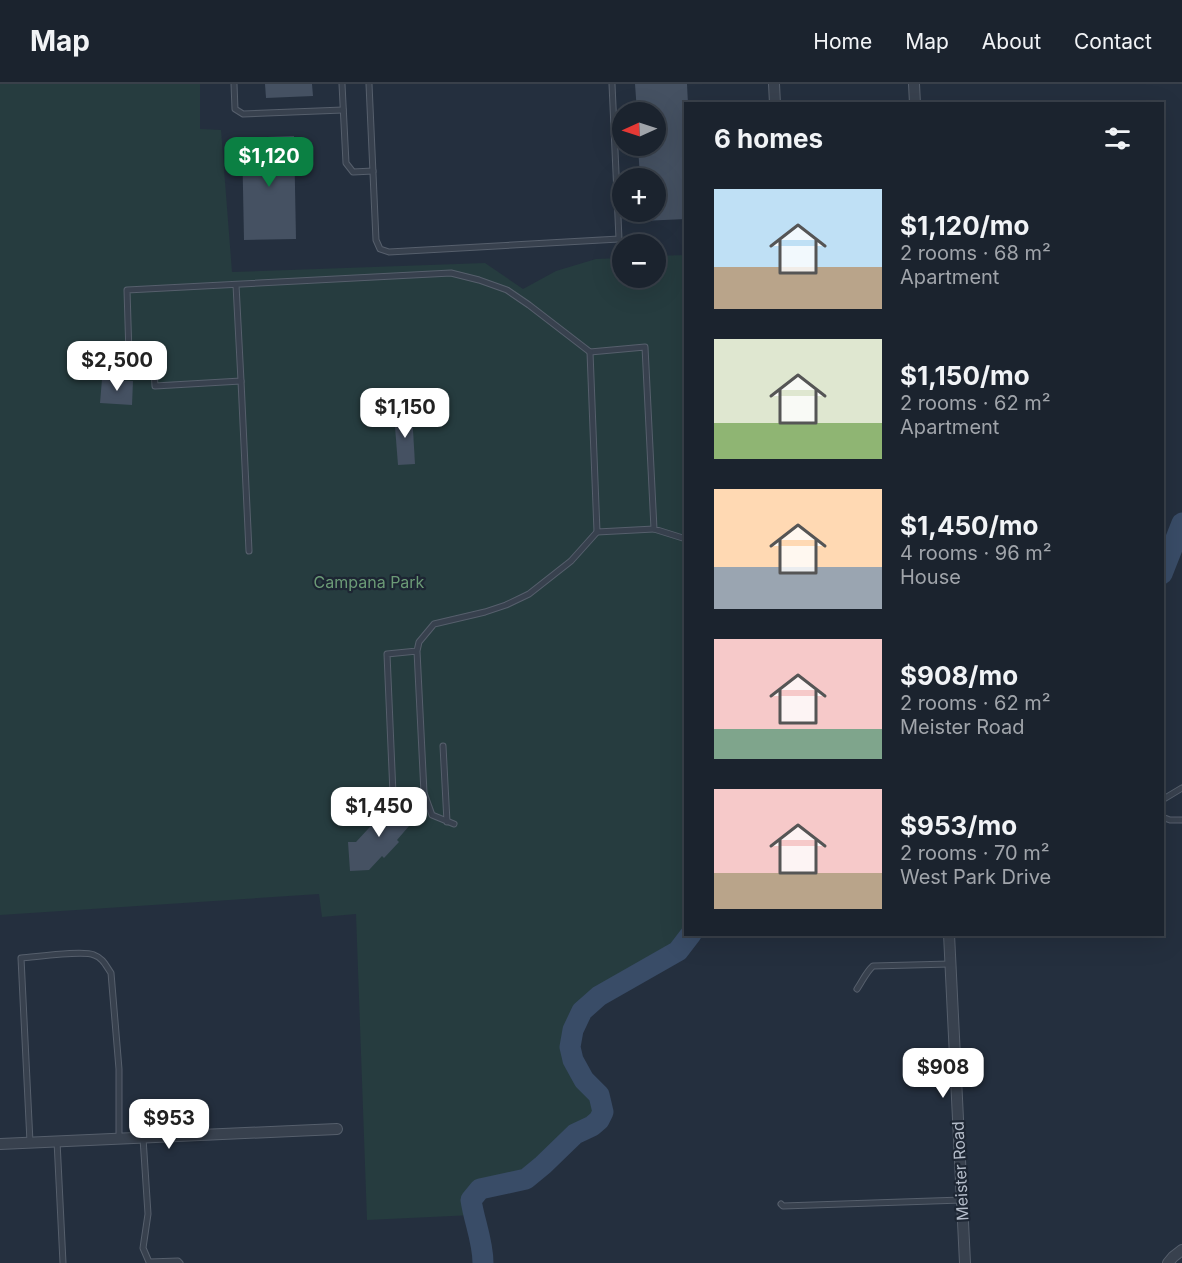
<!DOCTYPE html>
<html lang="en">
<head>
<meta charset="utf-8">
<style>
	body { margin:0; font-family:Inter,sans-serif; background:#282f3a; color:#f1f3f6; height:100vh; display:flex; flex-direction:column; font-size:22px; white-space:nowrap }
	* { box-sizing:border-box; margin:0 }
	p { font-size:20px; color:#a0a4aa }
	.icon { flex:none; width:33px; height:33px; fill:none; stroke:currentColor; stroke-width:2; stroke-linecap:round; stroke-linejoin:round }
	.map { position:relative; flex:1; overflow:hidden }
	.details { position:absolute; left:684px; top:18px; width:480px; height:834px; display:flex; flex-direction:column; background:#1b232e; border-radius:0px; box-shadow:0 6px 24px #0002,0 0 0 2px #39404a }
	.details>* { flex:none }
	.needle { width:39px; rotate:267deg }
	.controls { position:absolute; left:612px; top:18px; display:grid; gap:12px }
	.controls a { display:grid; place-items:center; width:54px; height:54px; border-radius:50%; background:#1b232e; box-shadow:0 6px 24px #0002,0 0 0 2px #39404a; font-size:30px }
	.price { position:absolute; translate:-50% -51px; padding:0 14px; border-radius:12px; background:#fff; color:#222; font-size:20px; line-height:39px; filter:drop-shadow(0 2px 3px #0008) }
	.price::after { content:''; position:absolute; left:50%; top:36px; width:18px; height:14px; margin-left:-9px; background:inherit; clip-path:polygon(0 0,100% 0,50% 100%) }
	.price.selected { background:#0b8043; color:#fff }
	ul { padding:0; list-style:none }
	li { display:flex; align-items:center; gap:18px; height:150px; padding:0 30px }
	li span { display:grid; place-items:center; flex:none; width:168px; height:120px; border-radius:0px; color:#555 }
	li>.icon { margin-inline-start:auto }
	span .icon { width:72px; height:72px; fill:#fffc; stroke-width:1 }
	li b { font-size:26px }
	h2 { display:flex; justify-content:space-between; align-items:center; height:72px; padding:0 30px; font-size:26px }
	header { display:flex; align-items:center; gap:36px; box-sizing:border-box; height:84px; padding:0 30px; background:#1b232e; border-bottom:2px solid #39404a }
	header strong { font-size:28px }
	nav { display:flex; gap:33px; margin-inline-start:auto; font-size:21px }
	.map>svg:first-child { display:block }
	.green { fill:#263c3f }
	.lines { fill:none; stroke-linecap:round; stroke-linejoin:round }
	.river { stroke:#394c67; stroke-width:21 }
	.building { fill:#455162 }
	.service-casing { stroke:#565f6c; stroke-width:7 }
	.minor-casing { stroke:#565f6c; stroke-width:12 }
	.service { stroke:#38414e; stroke-width:5 }
	.minor { stroke:#38414e; stroke-width:10 }
	.labels { text-anchor:middle; stroke-width:4.5; stroke-linejoin:round; paint-order:stroke }
	.park-label { font-size:16px; fill:#6b9a76; stroke:#1d2633 }
	.street-label { font-size:16px; fill:#b4bcc9; stroke:#1d2633 }
</style>
</head>
<body>
<header>
<strong>Map</strong>
<nav><a>Home</a><a>Map</a><a>About</a><a>Contact</a></nav>
</header>
<div class="map">
<svg width="1182" height="1179" viewBox="0 0 1182 1179">
	<rect width="100%" height="100%" fill="#242f3e"/>
	<path class="green" d="M0,0H200V45L221,46L232,188L485,179L523,205L556,187L596,175L622,174V194H656V172L685,171L686,850L691,851L678,867L599,912L582,927L573,946L570,963L573,976L584,996L599,1011L603,1028L599,1036L592,1042L575,1050L543,1081L526,1095L480,1105L471,1116L473,1131L367,1136L356,830L322,833L319,810L0,831Z"/>
	<g class="lines">
		<g class="river">
			<path d="M1162,490L1182,439"/>
			<path d="M483,1179C483,1157 474,1137 471,1116L480,1105L526,1095L543,1081L575,1050L592,1042L599,1036L603,1028L599,1011L584,996L573,976L570,963L573,946L582,927L599,912L678,867L691,850"/>
		</g>
	</g>
	<g class="building">
		<path d="M265,0H312L313,12L266,14Z"/>
		<path d="M635,0H687L688,20H686V135L642,137L641,128H656V94H640L638,62H656V28H637Z"/>
		<path d="M294,52L296,155L244,156L242,54Z"/>
		<path d="M102,295L133,297L132,321L100,319Z"/>
		<path d="M412,329L415,380L398,381L394,330Z"/>
		<path d="M409,722V742L397,756L399,758L384,774L382,772L369,786L350,787L348,758H356L380,732L381,724Z"/>
	</g>
	<g class="lines">
		<defs>
			<g id="service">
				<path d="M234,0L235,25L243,30L343,26"/>
				<path d="M342,0L346,79L353,88L373,87"/>
				<path d="M369,0L376,156L380,165L389,168L619,155L612,0"/>
				<path d="M236,201L241,297L155,302L153,270L129,271L127,206L451,189L479,196L507,206L529,221L590,268L645,263L654,445L686,455"/>
				<path d="M590,268L597,448L654,445"/>
				<path d="M241,297L249,467"/>
				<path d="M417,567L424,709L393,710L387,570L417,567L419,558L434,540L485,528L506,521L529,510L571,477L597,448"/>
				<path d="M443,662L447,738"/>
				<path d="M424,709L432,731L454,740"/>
				<path d="M1162,716L1182,704"/>
				<path d="M1162,733L1170,736H1182"/>
				<path d="M857,905C862,898 866,888 873,882L950,880"/>
				<path d="M143,1054L148,1130L143,1164L149,1178L178,1177L180,1179"/>
				<path d="M57,1057L63,1179"/>
				<path d="M30,1058L21,874C36,873 83,866 94,871C103,874 106,882 111,889L119,985V1054"/>
				<path d="M781,1120L783,1122L962,1116"/>
			</g>
			<g id="minor">
				<path d="M774,0L775,20"/>
				<path d="M914,0L915,20"/>
				<path d="M949,850L965,1179"/>
				<path d="M0,1060L337,1045"/>
				<path d="M1168,1179L1173,1173L1182,1166"/>
			</g>
		</defs>
		<use href="#service" class="service-casing"/>
		<use href="#minor" class="minor-casing"/>
		<use href="#service" class="service"/>
		<use href="#minor" class="minor"/>
	</g>
	<g class="labels">
		<g class="park-label">
			<text x="369" y="504">Campana Park</text>
		</g>
		<g class="street-label">
			<text transform="translate(960 1087) rotate(-93)" y="6">Meister Road</text>
		</g>
	</g>
</svg>
<div class="controls">
<a><svg class="needle" viewBox="-14 -14 28 28"><path d="M0-13l5 13h-10z" fill="#e53935"/><path d="M0 13l5-13h-10z" fill="#a0a4aa"/></svg></a>
<a>+</a>
<a>−</a>
</div>
<b class="price selected" style="left:269px;top:104px">$1,120</b>
<b class="price" style="left:117px;top:308px">$2,500</b>
<b class="price" style="left:405px;top:355px">$1,150</b>
<b class="price" style="left:379px;top:754px">$1,450</b>
<b class="price" style="left:943px;top:1015px">$908</b>
<b class="price" style="left:169px;top:1066px">$953</b>
<section class="details">
<h2>6 homes<svg class="icon" aria-label="filters" viewBox="0 0 24 24"><path d="M4 7h16M4 17h16"/><circle cx="9" cy="7" r="2"/><circle cx="15" cy="17" r="2"/></svg></h2>
<ul>
<li><span style="background:linear-gradient(#bfe0f5 65%,#b9a48a 0)"><svg class="icon" aria-label="home" viewBox="0 0 24 24"><path d="M3 11l9-7 9 7M6 9v11h12V9"/></svg></span><div><b>$1,120/mo</b><p>2 rooms · 68 m²</p><p>Apartment</p></div></li>
<li><span style="background:linear-gradient(#dfe7d0 70%,#8fb573 0)"><svg class="icon" aria-label="home" viewBox="0 0 24 24"><path d="M3 11l9-7 9 7M6 9v11h12V9"/></svg></span><div><b>$1,150/mo</b><p>2 rooms · 62 m²</p><p>Apartment</p></div></li>
<li><span style="background:linear-gradient(#ffd9b3 65%,#9aa5b1 0)"><svg class="icon" aria-label="home" viewBox="0 0 24 24"><path d="M3 11l9-7 9 7M6 9v11h12V9"/></svg></span><div><b>$1,450/mo</b><p>4 rooms · 96 m²</p><p>House</p></div></li>
<li><span style="background:linear-gradient(#f6c9c9 75%,#7fa58c 0)"><svg class="icon" aria-label="home" viewBox="0 0 24 24"><path d="M3 11l9-7 9 7M6 9v11h12V9"/></svg></span><div><b>$908/mo</b><p>2 rooms · 62 m²</p><p>Meister Road</p></div></li>
<li><span style="background:linear-gradient(#f6c9c9 70%,#b9a48a 0)"><svg class="icon" aria-label="home" viewBox="0 0 24 24"><path d="M3 11l9-7 9 7M6 9v11h12V9"/></svg></span><div><b>$953/mo</b><p>2 rooms · 70 m²</p><p>West Park Drive</p></div></li>
</ul>
</section>
</div>
</body>
</html>
